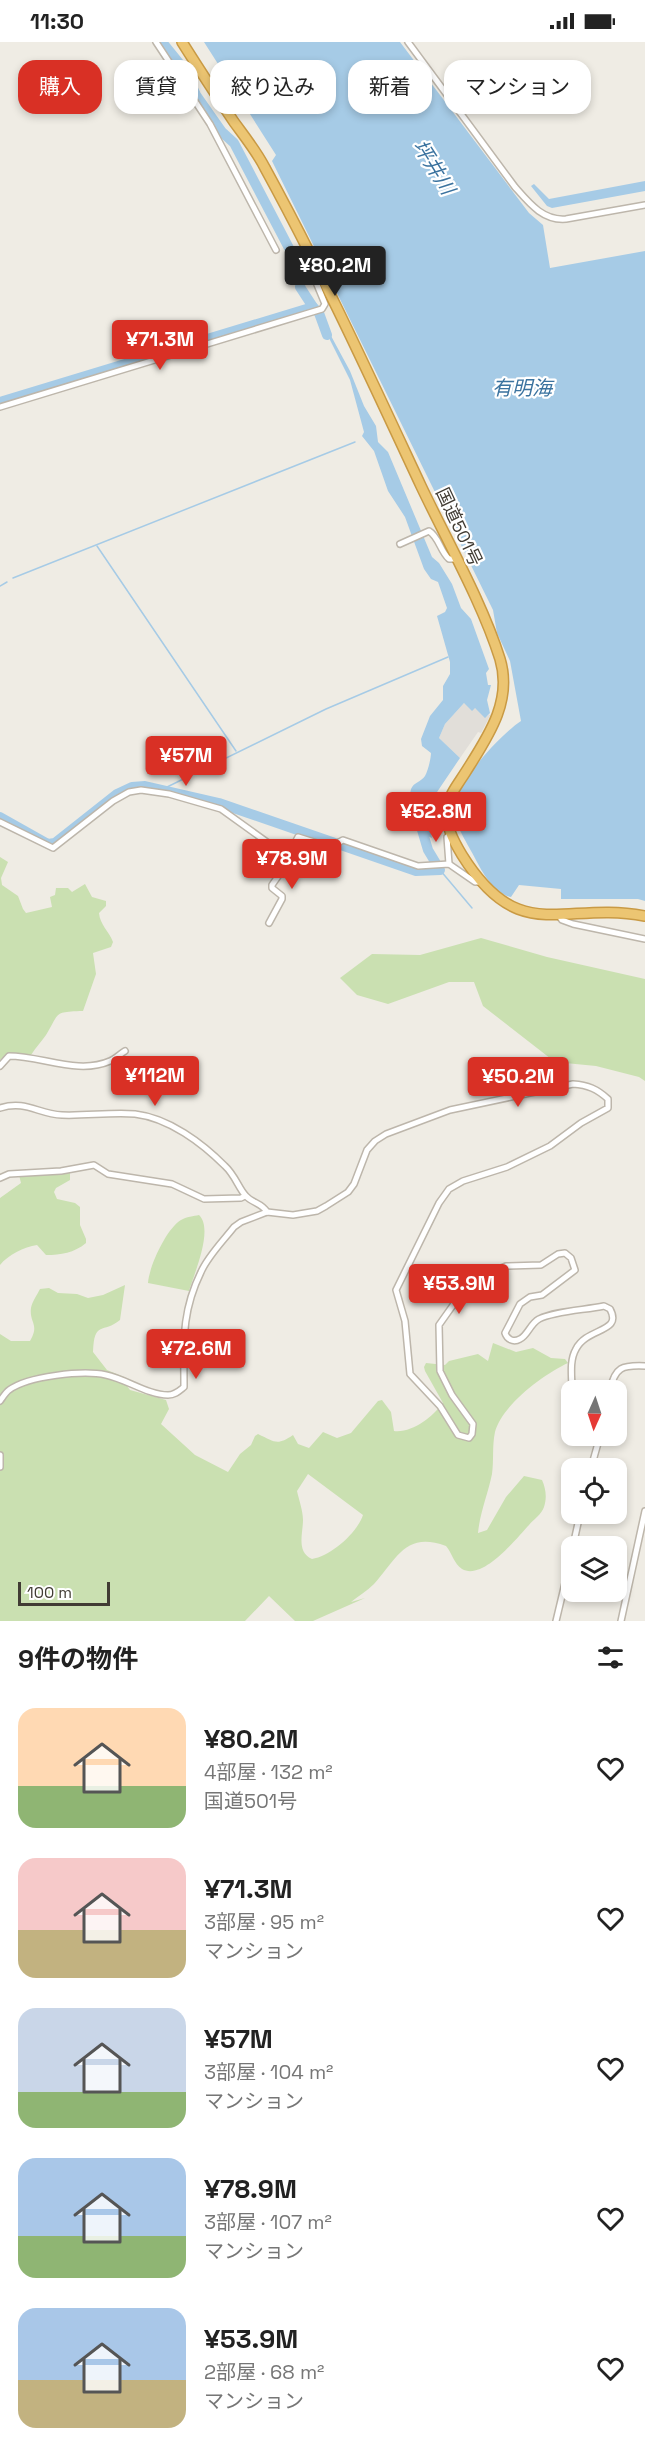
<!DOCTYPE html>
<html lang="ja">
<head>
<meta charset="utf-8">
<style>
	body { margin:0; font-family:"Space Grotesk","Noto Sans JP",sans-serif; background:#f2f2f2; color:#222; height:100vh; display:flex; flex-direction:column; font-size:22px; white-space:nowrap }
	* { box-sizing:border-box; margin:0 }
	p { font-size:20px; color:#767676 }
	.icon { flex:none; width:33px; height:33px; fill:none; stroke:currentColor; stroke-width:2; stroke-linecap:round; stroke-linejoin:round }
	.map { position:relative; height:1579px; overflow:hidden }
	.side { display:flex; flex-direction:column; background:#fff; flex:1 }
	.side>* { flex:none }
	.hud { position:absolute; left:18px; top:18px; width:609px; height:54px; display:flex; gap:12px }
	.needle { width:39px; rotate:183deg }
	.tools { position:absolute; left:561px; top:1338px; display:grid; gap:12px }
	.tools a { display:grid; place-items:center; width:66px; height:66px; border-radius:12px; background:#fff; box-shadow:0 3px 9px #0003; font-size:30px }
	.scale { position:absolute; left:18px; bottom:15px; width:92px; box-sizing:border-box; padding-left:6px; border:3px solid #413c34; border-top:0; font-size:16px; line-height:21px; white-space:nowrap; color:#413c34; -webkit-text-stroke:4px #fff; paint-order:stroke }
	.price { position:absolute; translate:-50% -51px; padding:0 14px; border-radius:6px; background:#d93025; color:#fff; font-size:20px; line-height:39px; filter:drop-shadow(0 2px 3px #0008) }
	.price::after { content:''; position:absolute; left:50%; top:36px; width:18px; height:14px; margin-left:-9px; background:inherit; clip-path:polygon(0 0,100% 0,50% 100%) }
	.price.selected { background:#222; color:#fff }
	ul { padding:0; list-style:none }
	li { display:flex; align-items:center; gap:18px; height:150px; padding:0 18px }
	li span { display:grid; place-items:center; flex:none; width:168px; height:120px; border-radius:18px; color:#555 }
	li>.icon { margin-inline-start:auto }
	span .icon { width:72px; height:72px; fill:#fffc; stroke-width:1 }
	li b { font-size:26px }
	h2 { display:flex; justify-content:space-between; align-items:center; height:72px; padding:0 18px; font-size:26px }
	.chip { padding:0 21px; border-radius:18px; background:#fff; box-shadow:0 3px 9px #0003; font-size:21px; line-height:54px }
	.chip.selected { background:#d93025; color:#fff }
	.status { display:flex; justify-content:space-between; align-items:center; height:42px; padding:0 30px; background:#fff; direction:ltr }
	.status svg { height:16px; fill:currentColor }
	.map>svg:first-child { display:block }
	.industrial { fill:#e1ded9 }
	.green { fill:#cae0b1; fill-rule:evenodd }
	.water { fill:#a6cbe6 }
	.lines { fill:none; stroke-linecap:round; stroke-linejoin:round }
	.stream { stroke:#a6cbe6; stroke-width:1.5 }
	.river { stroke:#a6cbe6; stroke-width:10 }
	.street-casing { stroke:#bdb6ab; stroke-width:8 }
	.highway-casing { stroke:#c99a44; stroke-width:12 }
	.street { stroke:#fff; stroke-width:5 }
	.highway { stroke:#ecc572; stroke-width:9 }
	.labels { text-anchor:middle; stroke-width:4.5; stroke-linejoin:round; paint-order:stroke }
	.street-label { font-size:18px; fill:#413c34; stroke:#fff }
	.water-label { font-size:20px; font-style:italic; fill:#3b739f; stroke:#fff }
</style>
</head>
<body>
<div class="status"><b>11:30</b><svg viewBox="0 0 49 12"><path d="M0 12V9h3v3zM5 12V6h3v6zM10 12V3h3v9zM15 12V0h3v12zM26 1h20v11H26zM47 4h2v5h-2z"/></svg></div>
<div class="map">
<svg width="645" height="1579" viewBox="0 0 645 1579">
	<rect width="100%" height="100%" fill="#efece4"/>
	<path class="industrial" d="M464,661L475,666L485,675L491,672L481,691L478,690L460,716L439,696L445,682Z"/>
	<g class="green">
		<path d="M0,815L8,820L1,836L2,843L18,854L23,867L26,871L52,865L50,855L55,853L56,846H68L72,850L85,842L92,855L106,859V864L99,871C100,883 109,889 113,900L111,905L93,911L96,932L83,969C53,970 60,970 46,993C41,1000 36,1005 31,1013C20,1016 8,1009 0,1018Z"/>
		<path d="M481,896L547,915L645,937V1039L639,1035L596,1024L555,1020L483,964L474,940H449L388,962L357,953L340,936L372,912L420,913Z"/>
		<path d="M70,1130V1138L56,1146L54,1150L57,1157L75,1161L80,1165V1183L86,1197V1201C74,1211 61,1213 46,1213L37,1203C24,1205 8,1213 0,1223V1156L21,1141L19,1133H57Z"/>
		<path d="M199,1173C214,1187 194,1232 189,1249L148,1241C149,1225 166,1187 181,1178C186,1175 194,1174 199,1173Z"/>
		<path d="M125,1243L120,1278C103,1292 94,1278 93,1310L107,1328L124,1335L127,1344L130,1348L166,1358L169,1367L161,1382L195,1413L228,1430L240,1412L251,1403L255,1394L258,1392C275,1400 277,1404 293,1393L298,1402L309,1406L323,1390L337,1396L351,1391L378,1359L382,1358L391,1370L394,1389C413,1391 432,1375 443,1361L425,1329L424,1325L426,1321L445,1323L449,1319L478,1312L488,1319L493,1301L516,1310L533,1306L551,1316L565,1317L568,1321C544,1332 502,1363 495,1390C492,1404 494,1418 492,1432C488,1452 480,1470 478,1491L487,1488L506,1455L524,1434L542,1438C546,1447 547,1456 544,1465C542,1472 533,1478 529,1483C516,1497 483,1539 462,1527C454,1522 452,1511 446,1504C405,1489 397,1517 374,1542C367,1549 358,1554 351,1560L365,1556L313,1579H295L269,1554L245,1579H0V1292L11,1299H30C40,1282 29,1281 31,1266C32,1260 37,1253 40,1247L49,1246L58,1251L77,1252L88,1256L103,1253ZM308,1432L363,1473C357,1491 331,1514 312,1517C296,1510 303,1491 303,1478C303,1469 299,1458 297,1449Z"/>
	</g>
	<g class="water">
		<path d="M204,0H400L529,171L543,183L550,226L645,209V859L638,857H561V847L519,843L511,855C495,852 484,833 477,820C471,807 455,784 454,770C451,745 501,692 521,679L510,619L497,591L493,568L272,119L276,113Z"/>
		<path d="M645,139V149L552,166L547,164L531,144L534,142L549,157Z"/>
		<path d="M323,279L350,329L364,364L376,384L378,400L388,410L432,515L439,521L452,542L461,566L471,577L489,627L486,631L488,643H491L487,658L490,671L485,676L475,666L472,669L464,661L445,682L439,696L460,716L433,756L428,758C421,771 430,783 432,796L425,793L422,794C417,780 407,761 411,747C414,740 421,740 425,734C428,729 431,716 431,711L422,704L421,697L430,674L443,658V644L450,632V620L437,574L445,570L447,566L438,540L431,537L424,527L405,475L388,449L374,409L362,394L364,390L350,338L321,280Z"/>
	</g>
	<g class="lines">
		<g class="stream">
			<path d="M97,504L236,709"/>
			<path d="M13,536L355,400"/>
			<path d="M0,544L7,540"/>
			<path d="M163,747L326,667L448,615"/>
			<path d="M440,828L472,866"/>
		</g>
		<g class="river">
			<path d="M162,0L183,26L196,53L222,90L234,101L290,208L301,236L300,245L313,265L319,271L327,293"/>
			<path d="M0,360L313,265"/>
			<path d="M0,775L48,802L55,801L117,752L132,745L145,744L219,761L416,829L440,828L428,808L420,781"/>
		</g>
		<defs>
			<g id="street">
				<path d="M156,0L210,82L276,208"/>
				<path d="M408,0L515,145C529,161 543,179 566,177L645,163"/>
				<path d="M0,365L322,267L325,262L313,233L318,228"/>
				<path d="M400,502L429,489C439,495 440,509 449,517H455"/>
				<path d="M0,780L53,806L113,759L129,750L141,748L169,752L221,767L285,813L289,812L298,795L330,805L343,798L418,824L449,822L475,840H482"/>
				<path d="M449,822L447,795L451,792"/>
				<path d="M559,874L562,878L573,882L645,897"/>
				<path d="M269,881L282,857V854L272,846V843L288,820V814"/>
				<path d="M0,1024L9,1014C42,1014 78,1033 110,1019C115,1017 120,1012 125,1009"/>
				<path d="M0,1066C26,1058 38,1072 62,1073C86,1074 111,1070 135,1072C169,1076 202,1101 225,1124C235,1133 239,1147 246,1154C252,1161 262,1161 267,1170"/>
				<path d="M0,1136L9,1132L61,1129L94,1123L108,1132L172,1142L204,1157L241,1156L245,1154"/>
				<path d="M610,1348C615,1325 622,1323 645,1324"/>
				<path d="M0,1359C3,1355 6,1350 9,1348C28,1334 83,1328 106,1333C126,1337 148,1353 168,1353C175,1353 179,1349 184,1345C184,1301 181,1271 201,1230C208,1214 223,1199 234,1185L241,1180L267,1170L293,1173L317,1169L326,1164L348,1150L354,1142L367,1108L375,1099L386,1092L450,1068L573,1042C588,1043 597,1047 608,1057V1066L581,1081L550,1104L507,1125L463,1139L449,1147L439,1161L396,1248L405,1279L410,1332L440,1364L458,1393L469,1396L472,1392L473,1382L452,1353L440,1329L439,1283L468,1242L482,1234L506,1224L541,1223L558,1212L565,1211L571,1216L575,1228L542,1253L530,1255L520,1262L505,1291C507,1297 513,1301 520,1297C528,1293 530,1282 539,1277C555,1269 585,1268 604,1264L610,1267C623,1291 587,1285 576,1307C569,1319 572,1335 572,1348"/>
				<path d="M586,1394L599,1397"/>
				<path d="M0,1413V1425"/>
				<path d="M591,1426L600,1394"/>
				<path d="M573,1504L580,1472"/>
				<path d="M556,1579L572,1512"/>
				<path d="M621,1579L645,1469"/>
			</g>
			<path id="highway" d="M182,0C199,27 216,53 234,80C245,95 257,110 265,126C322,230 371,337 421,444C447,499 482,560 500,617C513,660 487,696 465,731C458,742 449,753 447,766C445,783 453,798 462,813C520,906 563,858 645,874"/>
		</defs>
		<use href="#street" class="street-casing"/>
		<use href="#highway" class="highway-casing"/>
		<use href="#street" class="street"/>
		<use href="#highway" class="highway"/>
	</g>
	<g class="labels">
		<g class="street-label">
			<text transform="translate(459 485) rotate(65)" y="6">国道501号</text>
		</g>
		<g class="water-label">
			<text transform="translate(434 125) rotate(58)" y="7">坪井川</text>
			<text x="522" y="353">有明海</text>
		</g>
	</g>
</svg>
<div class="tools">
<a><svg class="needle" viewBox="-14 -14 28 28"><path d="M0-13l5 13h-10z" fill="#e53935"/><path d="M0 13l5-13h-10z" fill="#767676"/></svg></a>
<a><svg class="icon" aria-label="locate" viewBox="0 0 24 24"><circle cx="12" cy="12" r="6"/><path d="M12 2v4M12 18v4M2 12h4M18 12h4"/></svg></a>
<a><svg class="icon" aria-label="layers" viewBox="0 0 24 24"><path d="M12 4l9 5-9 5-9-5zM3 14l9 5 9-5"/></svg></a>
</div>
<div class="scale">100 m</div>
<b class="price selected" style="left:335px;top:255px">¥80.2M</b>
<b class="price" style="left:160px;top:329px">¥71.3M</b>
<b class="price" style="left:186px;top:745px">¥57M</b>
<b class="price" style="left:436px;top:801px">¥52.8M</b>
<b class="price" style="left:292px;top:848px">¥78.9M</b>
<b class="price" style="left:155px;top:1065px">¥112M</b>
<b class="price" style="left:518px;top:1066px">¥50.2M</b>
<b class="price" style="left:459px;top:1273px">¥53.9M</b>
<b class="price" style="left:196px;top:1338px">¥72.6M</b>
<div class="hud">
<a class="chip selected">購入</a>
<a class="chip">賃貸</a>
<a class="chip">絞り込み</a>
<a class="chip">新着</a>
<a class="chip">マンション</a>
</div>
</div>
<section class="side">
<h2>9件の物件<svg class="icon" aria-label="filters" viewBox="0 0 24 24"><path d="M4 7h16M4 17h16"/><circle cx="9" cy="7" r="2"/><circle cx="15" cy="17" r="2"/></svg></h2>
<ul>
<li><span style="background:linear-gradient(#ffd9b3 65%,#8fb573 0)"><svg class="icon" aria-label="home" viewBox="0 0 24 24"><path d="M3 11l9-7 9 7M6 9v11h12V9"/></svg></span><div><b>¥80.2M</b><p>4部屋 · 132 m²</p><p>国道501号</p></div><svg class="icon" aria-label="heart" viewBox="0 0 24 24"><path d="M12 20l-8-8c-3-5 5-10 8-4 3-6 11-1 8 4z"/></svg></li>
<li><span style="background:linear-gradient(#f6c9c9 60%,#c2b280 0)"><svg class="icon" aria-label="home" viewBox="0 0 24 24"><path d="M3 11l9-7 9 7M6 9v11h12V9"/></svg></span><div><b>¥71.3M</b><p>3部屋 · 95 m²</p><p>マンション</p></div><svg class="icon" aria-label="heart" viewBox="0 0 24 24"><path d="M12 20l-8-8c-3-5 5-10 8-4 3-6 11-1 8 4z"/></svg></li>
<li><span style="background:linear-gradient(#c9d6e8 70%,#8fb573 0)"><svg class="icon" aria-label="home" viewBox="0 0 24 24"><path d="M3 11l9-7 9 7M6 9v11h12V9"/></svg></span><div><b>¥57M</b><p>3部屋 · 104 m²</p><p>マンション</p></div><svg class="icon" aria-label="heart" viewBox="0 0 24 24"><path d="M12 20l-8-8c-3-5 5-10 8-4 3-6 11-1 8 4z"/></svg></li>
<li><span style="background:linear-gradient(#a9c7e8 65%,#8fb573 0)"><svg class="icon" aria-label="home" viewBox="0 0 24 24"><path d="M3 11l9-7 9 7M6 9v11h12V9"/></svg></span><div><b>¥78.9M</b><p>3部屋 · 107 m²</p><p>マンション</p></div><svg class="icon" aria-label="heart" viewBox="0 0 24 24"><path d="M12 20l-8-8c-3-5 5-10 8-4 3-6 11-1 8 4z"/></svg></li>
<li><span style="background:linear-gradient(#a9c7e8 60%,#c2b280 0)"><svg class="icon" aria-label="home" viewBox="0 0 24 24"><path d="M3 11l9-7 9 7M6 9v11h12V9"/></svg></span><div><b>¥53.9M</b><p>2部屋 · 68 m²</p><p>マンション</p></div><svg class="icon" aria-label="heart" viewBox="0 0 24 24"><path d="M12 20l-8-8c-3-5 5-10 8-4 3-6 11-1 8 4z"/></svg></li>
</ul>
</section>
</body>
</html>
